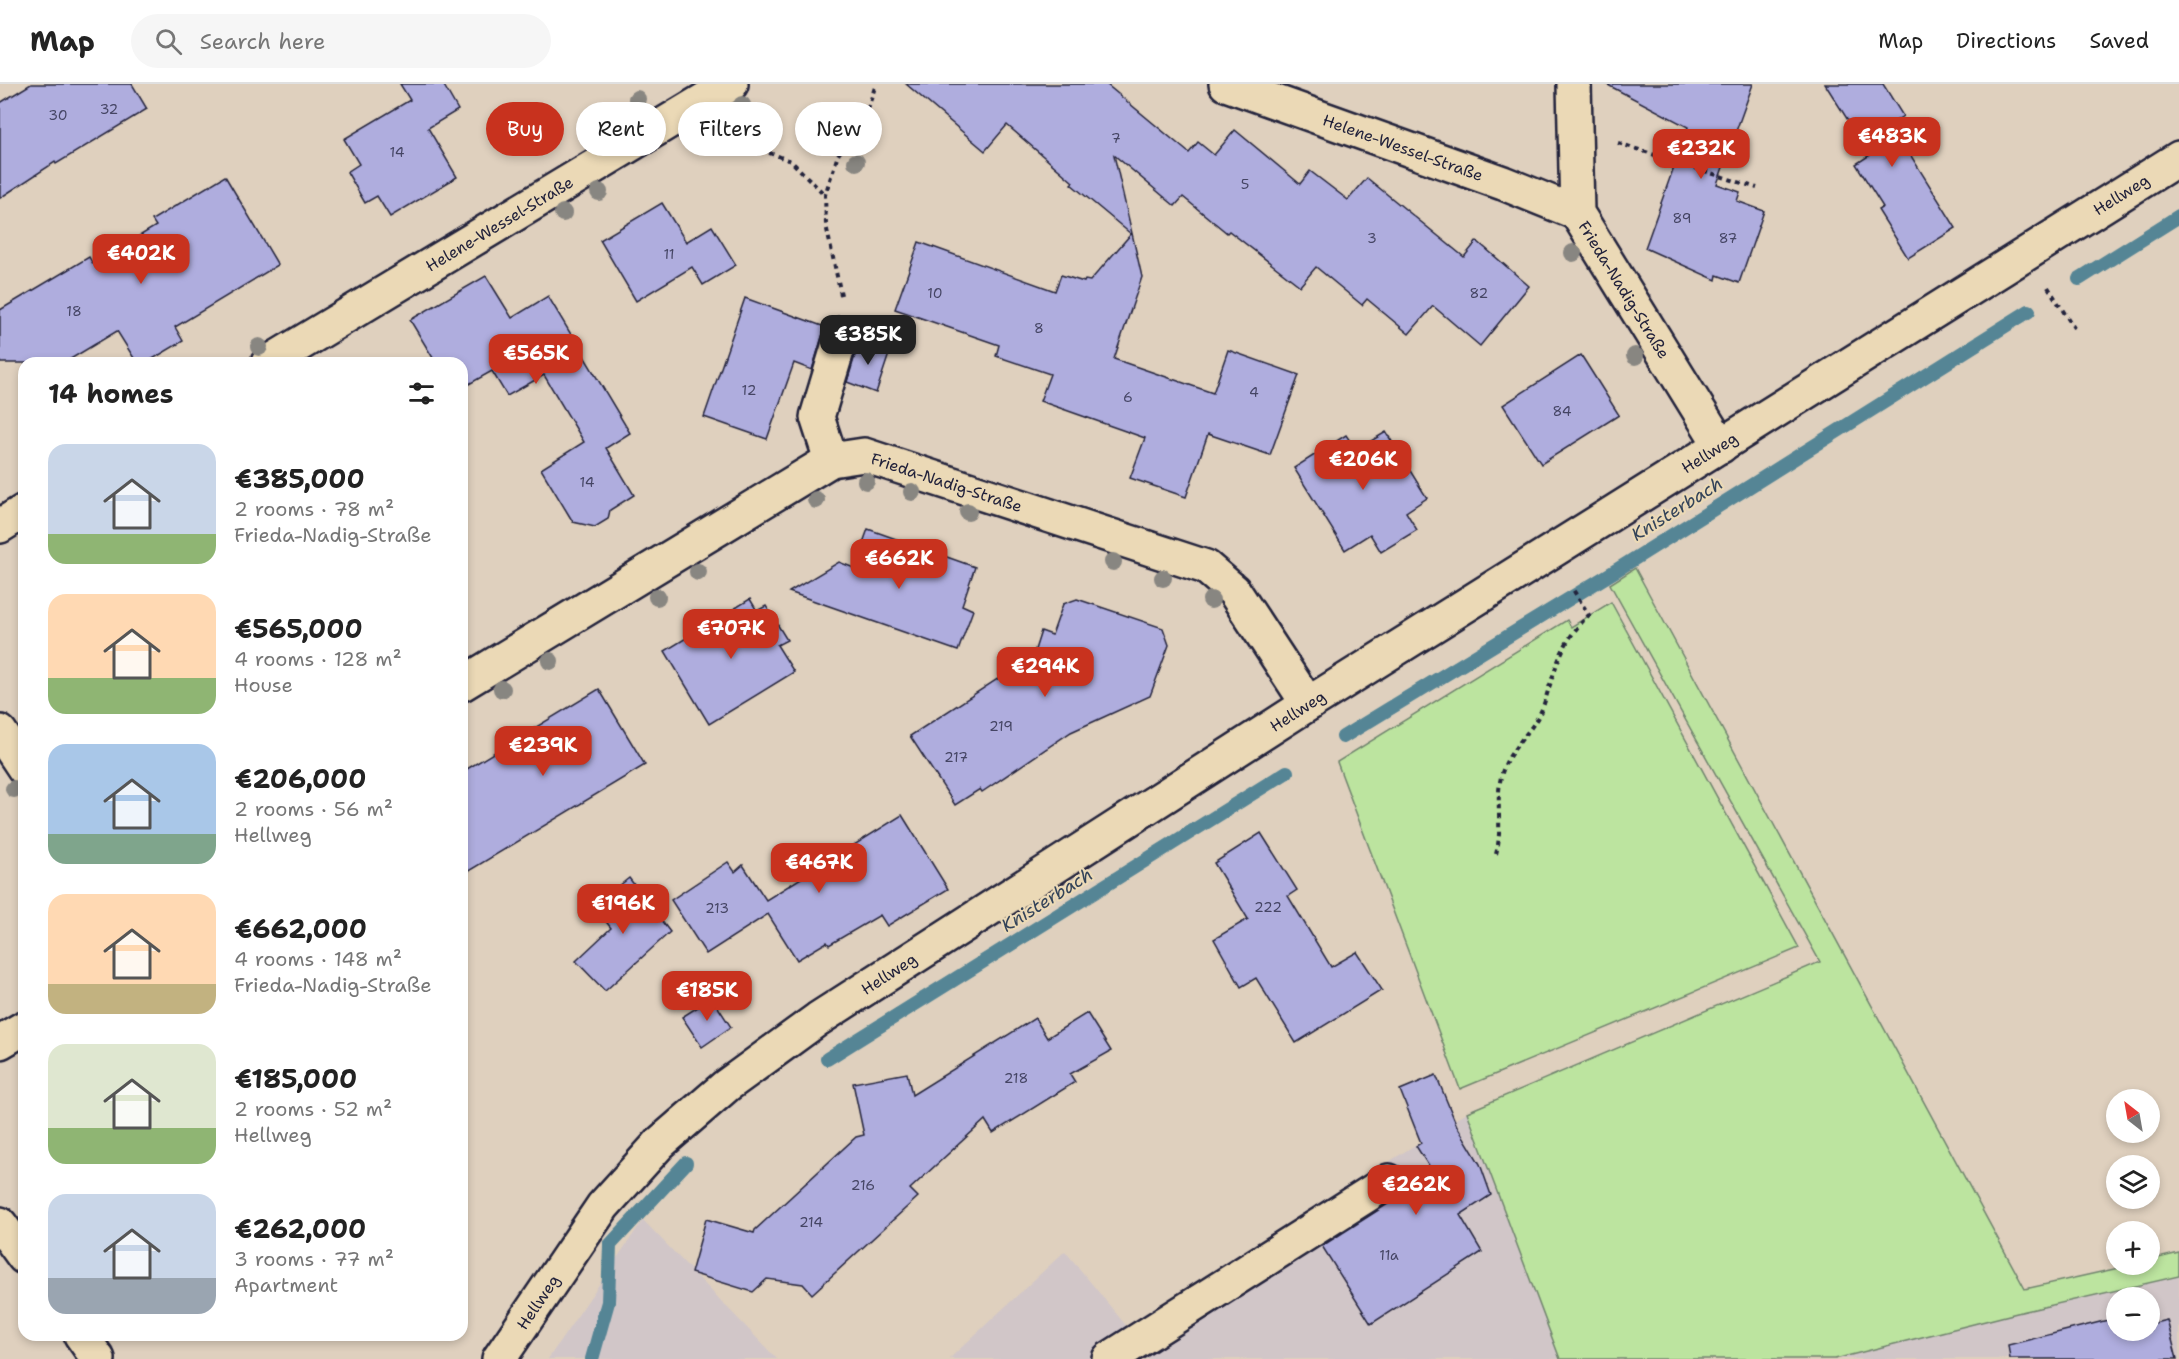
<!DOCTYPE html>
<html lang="en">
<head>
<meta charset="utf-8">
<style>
	body { margin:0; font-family:"Shantell Sans",sans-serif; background:#f6f6f6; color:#222; height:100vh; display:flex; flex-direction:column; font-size:22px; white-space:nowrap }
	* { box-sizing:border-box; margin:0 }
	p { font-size:20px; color:#767676 }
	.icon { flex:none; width:33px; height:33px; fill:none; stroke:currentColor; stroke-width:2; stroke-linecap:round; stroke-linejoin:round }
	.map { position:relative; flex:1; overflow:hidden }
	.drawer { position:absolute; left:18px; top:273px; width:450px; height:984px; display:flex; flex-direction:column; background:#fff; border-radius:18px; box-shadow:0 3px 9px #0003 }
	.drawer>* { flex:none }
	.top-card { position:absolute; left:486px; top:18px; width:570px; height:54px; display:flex; gap:12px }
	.needle { width:39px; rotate:329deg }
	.fabs { position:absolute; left:2106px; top:1005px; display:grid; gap:12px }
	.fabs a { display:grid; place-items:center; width:54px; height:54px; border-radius:50%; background:#fff; box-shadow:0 3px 9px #0003; font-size:30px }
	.price { position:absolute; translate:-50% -51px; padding:0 14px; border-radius:12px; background:#c8321e; color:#fff; font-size:20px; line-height:39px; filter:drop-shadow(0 2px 3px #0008) }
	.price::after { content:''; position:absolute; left:50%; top:36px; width:18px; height:14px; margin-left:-9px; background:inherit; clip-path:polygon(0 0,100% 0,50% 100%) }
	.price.current { background:#222; color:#fff }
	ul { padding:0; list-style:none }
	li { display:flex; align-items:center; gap:18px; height:150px; padding:0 30px }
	li span { display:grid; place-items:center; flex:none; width:168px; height:120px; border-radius:18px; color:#555 }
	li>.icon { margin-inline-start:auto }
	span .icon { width:72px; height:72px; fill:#fffc; stroke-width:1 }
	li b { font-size:26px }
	h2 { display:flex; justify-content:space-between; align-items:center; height:72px; padding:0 30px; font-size:26px }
	.pill { padding:0 21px; border-radius:27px; background:#fff; box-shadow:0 3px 9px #0003; font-size:21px; line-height:54px }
	.pill.current { background:#c8321e; color:#fff }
	header { display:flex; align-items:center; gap:36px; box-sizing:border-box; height:84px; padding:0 30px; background:#fff; border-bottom:2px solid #e0e0e0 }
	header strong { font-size:28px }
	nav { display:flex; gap:33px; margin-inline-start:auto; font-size:21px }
	.search { width:420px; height:54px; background:#f6f6f6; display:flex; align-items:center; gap:15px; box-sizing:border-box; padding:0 21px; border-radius:33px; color:#767676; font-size:22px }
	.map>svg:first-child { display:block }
	.built { fill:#d1c6c8; fill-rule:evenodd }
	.green { fill:#bce49f; stroke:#6f836d; stroke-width:1.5 }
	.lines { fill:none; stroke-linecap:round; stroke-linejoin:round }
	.stream { stroke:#558595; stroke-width:14 }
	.building { fill:#afadde; stroke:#22223b; stroke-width:1.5 }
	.minor-casing { stroke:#22223b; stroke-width:38 }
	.path { stroke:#22223b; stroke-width:4; stroke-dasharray:4.5 4.5; stroke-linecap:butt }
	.minor { stroke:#ebd9b6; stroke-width:33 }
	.tree { fill:#888681 }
	.labels { text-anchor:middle; stroke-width:4.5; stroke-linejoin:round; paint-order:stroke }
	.number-label { font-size:14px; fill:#454564 }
	.street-label { font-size:16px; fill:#22223b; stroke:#ebd9b6 }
	.water-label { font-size:18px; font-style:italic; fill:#334359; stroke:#ebd9b6 }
</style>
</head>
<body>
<header>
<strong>Map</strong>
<div class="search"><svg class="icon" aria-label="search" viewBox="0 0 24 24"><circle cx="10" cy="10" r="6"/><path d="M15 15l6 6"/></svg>Search here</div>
<nav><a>Map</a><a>Directions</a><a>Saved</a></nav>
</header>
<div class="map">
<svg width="2179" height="1275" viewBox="0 0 2179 1275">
	<rect width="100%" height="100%" fill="#dfd0be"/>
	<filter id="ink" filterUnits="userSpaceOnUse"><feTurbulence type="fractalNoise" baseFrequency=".0167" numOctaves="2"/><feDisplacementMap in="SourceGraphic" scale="12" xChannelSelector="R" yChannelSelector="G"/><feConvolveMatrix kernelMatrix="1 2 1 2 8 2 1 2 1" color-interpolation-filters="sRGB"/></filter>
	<g filter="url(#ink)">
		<g class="built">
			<path d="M1467,1028L1560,1275H949L1065,1167L1128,1244Z"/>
			<path d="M643,1136L777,1275H548Z"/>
			<path d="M2179,1192V1275H1835L2017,1229ZM2116,1214H2150V1246H2116Z"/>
		</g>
		<g class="green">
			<path d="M1635,484L2025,1205L2132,1181L2150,1180V1176L2179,1169V1192L2017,1229L1835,1275H1560L1467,1028L1820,878L1610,500Z"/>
			<path d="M1611,518L1799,864L1460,1005L1337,678L1567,536L1571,543Z"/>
		</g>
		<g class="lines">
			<g class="stream">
				<path d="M2079,195L2179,132"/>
				<path d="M1343,653L1615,487L2029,227"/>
				<path d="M827,975L1287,688"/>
				<path d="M592,1275L608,1218L610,1161L686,1079"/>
			</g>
		</g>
		<g class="building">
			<path d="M31,0H132L147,25L56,80L55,78L0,114V19Z"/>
			<path d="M400,0H443L458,26L428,44L457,93L390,133L377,112L365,119L347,88L359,80L344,55L410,16Z"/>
			<path d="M906,0H1106L1189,69L1198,58L1214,71L1235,46L1300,100L1310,87L1348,116L1367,94L1464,173L1477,157L1529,202L1480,262L1433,222L1409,250L1367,215L1362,221L1316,183L1300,202L1229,147L1227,149L1183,113L1175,122L1114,71L1142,193L1114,275L1213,309L1228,266L1299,291L1270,371L1208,350L1186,413L1130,394L1145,354L1040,317L1050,290L996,272L999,261L895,225L919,158L1055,207L1061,191L1084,198L1085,196L1090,197L1131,150L1071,100L1073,98L1007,41L985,67Z"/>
			<path d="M1606,0H1753L1717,100L1740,108L1737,117L1764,127L1739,199L1717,191L1716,196L1645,164L1688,43Z"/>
			<path d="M1825,0H1883L1903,32L1894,38L1911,72L1956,144L1908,174L1878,126L1883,123L1856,80L1870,71Z"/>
			<path d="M225,92L278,181L175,243L183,257L146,279H137L117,247L64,279H0V226L89,173L93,180L156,142L152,136Z"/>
			<path d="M662,119L686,158L712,142L736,181L703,201L692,183L636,217L600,156Z"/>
			<path d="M486,192L512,234L548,212L630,349L606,364L634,411L610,426L608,435L595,443L573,438L541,385L584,358L544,291L507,312L492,287L462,304V279H436L410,236Z"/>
			<path d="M745,214L825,243L812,286L794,279L767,355L704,333Z"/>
			<path d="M860,255L890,267L876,309L847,298Z"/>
			<path d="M1581,271L1619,331L1541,380L1503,321Z"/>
			<path d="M1386,348L1427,414L1406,428L1417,446L1381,468L1370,450L1345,466L1294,384L1346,351L1356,366Z"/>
			<path d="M868,445L975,483L962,521L973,526L958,567L789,508L839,478L854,484Z"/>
			<path d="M750,515L757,527L766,522L787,556L777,561L794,588L709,640L665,567Z"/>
			<path d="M1077,515L1163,544L1169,561L1150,612L1071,648L982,708L980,705L955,721L910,652L1033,572L1041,547L1052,551L1063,520Z"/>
			<path d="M599,605L645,681L462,791V688Z"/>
			<path d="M902,731L948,805L887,842L880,831L829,861L827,858L797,876L768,830L706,870L671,816L728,778L735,788L743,781L766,816Z"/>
			<path d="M1261,749L1297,806L1288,812L1331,883L1357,868L1382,906L1296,959L1256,894L1241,903L1214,855L1248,835L1214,779Z"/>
			<path d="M629,794L670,848L605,907L576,877L611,844L594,822Z"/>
			<path d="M712,914L731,943L702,963L682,933Z"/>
			<path d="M1087,929L1111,967L1070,990L1075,998L993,1049L985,1036L910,1105L918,1113L812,1210L803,1200L767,1195L753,1208L691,1189L706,1135L754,1149L755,1146L856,1053L864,1051L853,999L907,989L912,1011L1035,934L1047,954Z"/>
			<path d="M1436,991L1457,1042L1480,1080L1491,1111L1460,1131L1482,1168L1371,1240L1322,1162L1399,1113L1405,1106L1407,1099L1430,1084L1416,1062L1421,1059L1400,1006Z"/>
			<path d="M2116,1234V1249L2125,1246H2150V1240L2167,1236L2177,1275H2010L2008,1261Z"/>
		</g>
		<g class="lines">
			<defs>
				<g id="minor">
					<path id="s1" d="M1226,0L1503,99L1577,129"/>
					<path id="s2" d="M1574,0L1577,129L1721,362"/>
					<path id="s3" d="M268,279L731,0"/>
					<path d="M831,376L817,333L842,250"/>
					<path d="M0,442L24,427"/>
					<path id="s4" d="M462,600L831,376L864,371L1206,483L1234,507L1308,620"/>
					<path d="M0,648L24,684"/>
					<path d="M0,958L24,944"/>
					<path d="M0,1140L24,1173"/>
					<path d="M81,1251L98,1275"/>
					<path id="s5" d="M499,1275L603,1122L660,1059L726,1002L818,935L1308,620L2179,74"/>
					<path d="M1109,1275L1389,1097"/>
				</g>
			</defs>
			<use href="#minor" class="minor-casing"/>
			<g class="path">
				<path d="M727,53L791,77L825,111"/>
				<path d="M1618,59L1757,104"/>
				<path d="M2048,203L2074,244"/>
				<path d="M841,211L826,141L825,111L838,71L868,24L876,0"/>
				<path d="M1496,770C1504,741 1493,711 1504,683C1512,663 1531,648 1540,629C1545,620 1547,608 1551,598C1559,571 1568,551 1589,531L1572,504"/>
			</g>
			<use href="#minor" class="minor"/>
		</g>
		<g class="tree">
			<circle cx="637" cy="15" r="9"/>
			<circle cx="742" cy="21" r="9"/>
			<circle cx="613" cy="48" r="9"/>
			<circle cx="693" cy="50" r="9"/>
			<circle cx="856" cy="78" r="9"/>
			<circle cx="599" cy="108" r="9"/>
			<circle cx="563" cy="129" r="9"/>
			<circle cx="1573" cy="169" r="9"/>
			<circle cx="259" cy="263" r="9"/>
			<circle cx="1635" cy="272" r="9"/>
			<circle cx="866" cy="397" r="9"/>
			<circle cx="912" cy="408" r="9"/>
			<circle cx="816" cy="416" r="9"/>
			<circle cx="968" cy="428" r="9"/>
			<circle cx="1113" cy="478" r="9"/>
			<circle cx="698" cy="488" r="9"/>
			<circle cx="1163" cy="494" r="9"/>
			<circle cx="657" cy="513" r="9"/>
			<circle cx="1211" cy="516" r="9"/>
			<circle cx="550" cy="577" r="9"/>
			<circle cx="502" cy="605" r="9"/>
			<circle cx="14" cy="705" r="9"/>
		</g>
	</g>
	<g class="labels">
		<g class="number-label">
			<text x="109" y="30">32</text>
			<text x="58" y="36">30</text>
			<text x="1116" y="59">7</text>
			<text x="397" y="73">14</text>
			<text x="1245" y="105">5</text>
			<text x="1682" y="139">89</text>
			<text x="1372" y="159">3</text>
			<text x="1728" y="159">87</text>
			<text x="669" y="175">11</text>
			<text x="935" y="214">10</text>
			<text x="1479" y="214">82</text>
			<text x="74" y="232">18</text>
			<text x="1039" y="249">8</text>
			<text x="749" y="311">12</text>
			<text x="1254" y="313">4</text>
			<text x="1128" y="318">6</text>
			<text x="1562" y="332">84</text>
			<text x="587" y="403">14</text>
			<text x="1001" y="647">219</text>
			<text x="956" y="678">217</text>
			<text x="1268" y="828">222</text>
			<text x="717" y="829">213</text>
			<text x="1016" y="999">218</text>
			<text x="863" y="1106">216</text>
			<text x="811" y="1143">214</text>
			<text x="1389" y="1176">11a</text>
		</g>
		<g class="street-label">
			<text dy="6" stroke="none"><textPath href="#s1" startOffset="188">Helene-Wessel-Straße</textPath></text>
			<text dy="6" stroke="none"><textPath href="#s5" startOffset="2013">Hellweg</textPath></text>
			<text dy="6" stroke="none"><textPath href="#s3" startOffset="270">Helene-Wessel-Straße</textPath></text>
			<text dy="6" stroke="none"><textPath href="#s2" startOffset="219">Frieda-Nadig-Straße</textPath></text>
			<text dy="6" stroke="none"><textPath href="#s5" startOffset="1527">Hellweg</textPath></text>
			<text dy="6" stroke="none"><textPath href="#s4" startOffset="552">Frieda-Nadig-Straße</textPath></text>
			<text dy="6" stroke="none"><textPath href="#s5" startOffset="1041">Hellweg</textPath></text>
			<text dy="6" stroke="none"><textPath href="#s5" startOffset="555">Hellweg</textPath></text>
			<text dy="6" stroke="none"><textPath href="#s5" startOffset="69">Hellweg</textPath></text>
		</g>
		<g class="water-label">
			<text transform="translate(1677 425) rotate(-32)" y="6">Knisterbach</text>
			<text transform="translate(1047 816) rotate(-32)" y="6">Knisterbach</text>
		</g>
	</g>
</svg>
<div class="fabs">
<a><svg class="needle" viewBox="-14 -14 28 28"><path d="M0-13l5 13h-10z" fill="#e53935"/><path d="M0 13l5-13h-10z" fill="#767676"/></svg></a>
<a><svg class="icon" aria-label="layers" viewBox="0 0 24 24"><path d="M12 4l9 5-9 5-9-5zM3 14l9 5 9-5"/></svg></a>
<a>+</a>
<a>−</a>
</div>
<b class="price" style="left:1892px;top:84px">€483K</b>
<b class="price" style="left:1701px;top:96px">€232K</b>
<b class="price" style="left:141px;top:201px">€402K</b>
<b class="price current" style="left:868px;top:282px">€385K</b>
<b class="price" style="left:536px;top:301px">€565K</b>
<b class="price" style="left:1363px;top:407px">€206K</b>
<b class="price" style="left:899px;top:506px">€662K</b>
<b class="price" style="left:731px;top:576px">€707K</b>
<b class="price" style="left:1045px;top:614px">€294K</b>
<b class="price" style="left:543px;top:693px">€239K</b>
<b class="price" style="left:819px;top:810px">€467K</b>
<b class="price" style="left:623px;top:851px">€196K</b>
<b class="price" style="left:707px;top:938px">€185K</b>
<b class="price" style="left:1416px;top:1132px">€262K</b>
<div class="top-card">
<a class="pill current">Buy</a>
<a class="pill">Rent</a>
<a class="pill">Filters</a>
<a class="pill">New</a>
</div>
<section class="drawer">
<h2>14 homes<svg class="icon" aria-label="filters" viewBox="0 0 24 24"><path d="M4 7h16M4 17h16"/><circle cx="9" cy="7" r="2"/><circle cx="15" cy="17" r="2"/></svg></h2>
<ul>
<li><span style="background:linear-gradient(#c9d6e8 75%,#8fb573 0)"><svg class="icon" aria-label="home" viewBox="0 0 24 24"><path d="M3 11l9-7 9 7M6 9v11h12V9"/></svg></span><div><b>€385,000</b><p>2 rooms · 78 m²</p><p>Frieda-Nadig-Straße</p></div></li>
<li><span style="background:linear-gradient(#ffd9b3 70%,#8fb573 0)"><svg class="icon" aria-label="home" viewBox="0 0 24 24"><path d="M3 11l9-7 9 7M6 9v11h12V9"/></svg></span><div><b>€565,000</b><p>4 rooms · 128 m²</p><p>House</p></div></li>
<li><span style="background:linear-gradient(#a9c7e8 75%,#7fa58c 0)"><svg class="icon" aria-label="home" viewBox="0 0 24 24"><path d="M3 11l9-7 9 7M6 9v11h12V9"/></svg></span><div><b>€206,000</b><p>2 rooms · 56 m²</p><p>Hellweg</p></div></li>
<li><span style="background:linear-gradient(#ffd9b3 75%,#c2b280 0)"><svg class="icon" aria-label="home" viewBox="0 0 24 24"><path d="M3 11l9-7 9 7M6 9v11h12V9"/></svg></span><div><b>€662,000</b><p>4 rooms · 148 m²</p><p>Frieda-Nadig-Straße</p></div></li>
<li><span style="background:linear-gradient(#dfe7d0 70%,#8fb573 0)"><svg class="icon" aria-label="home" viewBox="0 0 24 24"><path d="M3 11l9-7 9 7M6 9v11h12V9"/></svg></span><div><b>€185,000</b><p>2 rooms · 52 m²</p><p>Hellweg</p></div></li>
<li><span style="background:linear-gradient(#c9d6e8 70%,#9aa5b1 0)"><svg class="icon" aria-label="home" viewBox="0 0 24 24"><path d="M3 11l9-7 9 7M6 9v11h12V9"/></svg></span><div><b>€262,000</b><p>3 rooms · 77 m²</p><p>Apartment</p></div></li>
</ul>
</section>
</div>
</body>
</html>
